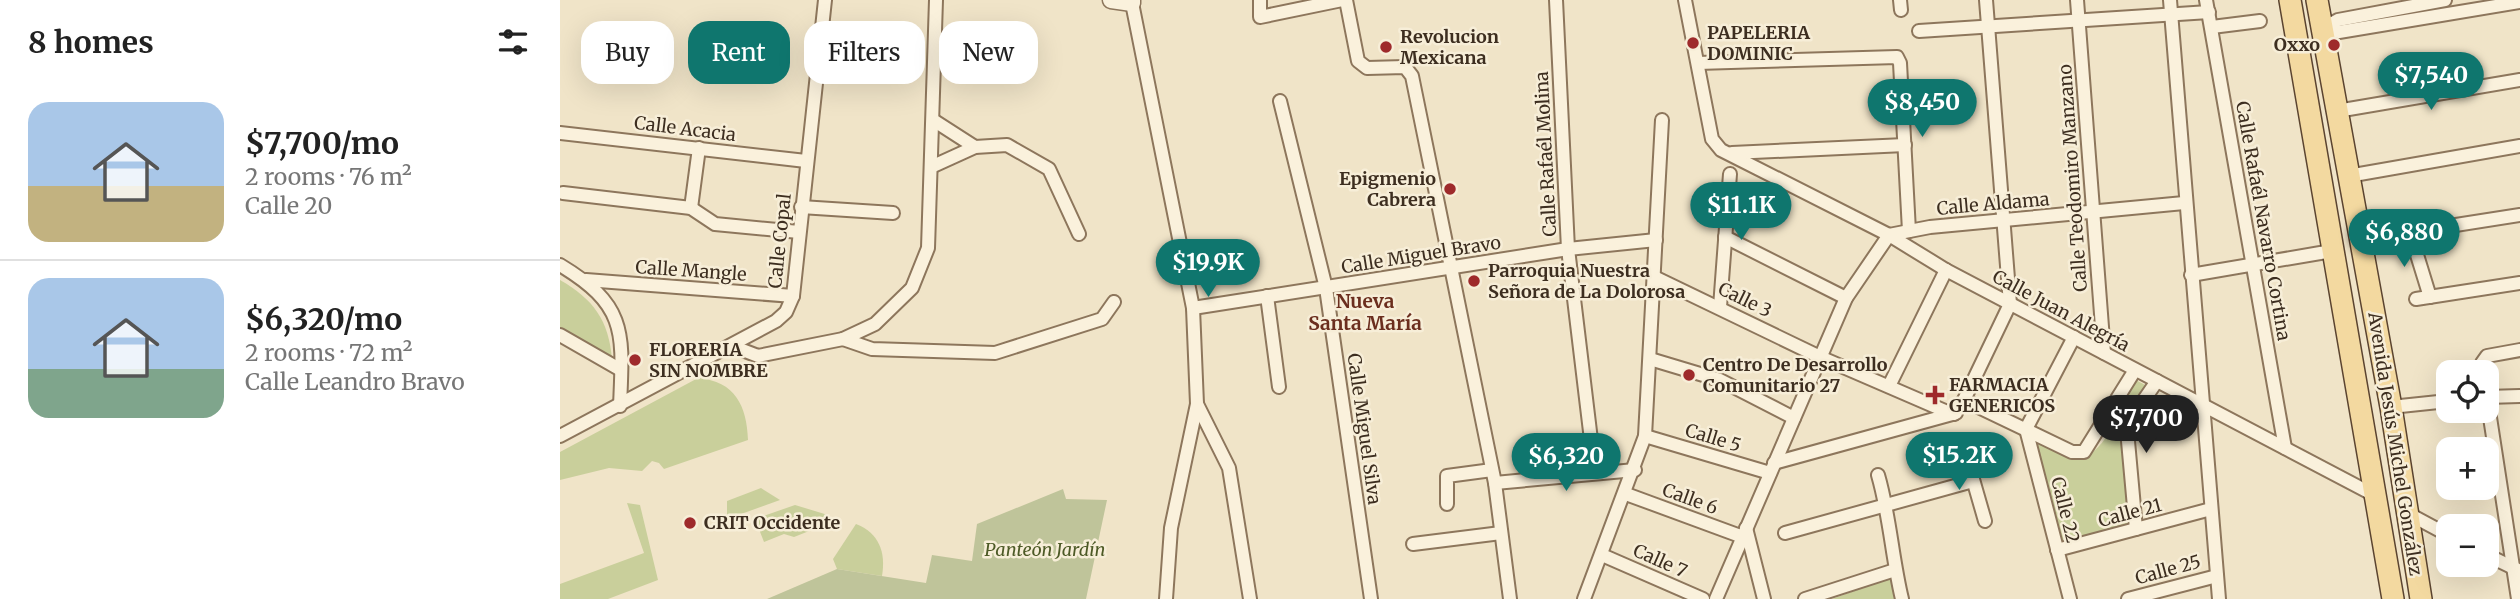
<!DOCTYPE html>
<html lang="en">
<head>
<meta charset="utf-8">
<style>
	body { margin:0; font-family:Merriweather,serif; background:#f2f2f2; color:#222; height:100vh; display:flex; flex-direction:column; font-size:26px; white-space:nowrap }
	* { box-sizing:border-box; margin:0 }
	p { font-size:23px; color:#767676 }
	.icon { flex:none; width:38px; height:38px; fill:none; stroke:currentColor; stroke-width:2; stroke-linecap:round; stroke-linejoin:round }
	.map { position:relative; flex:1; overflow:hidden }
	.drawer { display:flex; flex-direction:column; background:#fff; width:560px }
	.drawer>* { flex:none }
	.banner { position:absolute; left:21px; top:21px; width:665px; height:63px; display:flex; gap:14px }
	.tools { position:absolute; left:1876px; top:360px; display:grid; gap:14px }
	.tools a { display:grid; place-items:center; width:63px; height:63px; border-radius:14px; background:#fff; box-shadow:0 7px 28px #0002; font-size:35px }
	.price { position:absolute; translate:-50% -60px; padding:0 16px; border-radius:24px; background:#0f766e; color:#fff; font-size:23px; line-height:46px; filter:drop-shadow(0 2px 4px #0008) }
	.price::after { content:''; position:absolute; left:50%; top:42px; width:21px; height:16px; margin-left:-10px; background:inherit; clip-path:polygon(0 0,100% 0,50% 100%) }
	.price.active { background:#222; color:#fff }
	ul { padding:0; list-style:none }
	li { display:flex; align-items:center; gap:21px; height:175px; padding:0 28px }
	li+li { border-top:2px solid #e0e0e0 }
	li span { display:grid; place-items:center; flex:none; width:196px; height:140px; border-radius:21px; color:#555 }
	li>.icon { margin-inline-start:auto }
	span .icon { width:84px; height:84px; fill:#fffc; stroke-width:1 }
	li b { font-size:30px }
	h2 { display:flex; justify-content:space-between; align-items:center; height:84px; padding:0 28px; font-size:30px }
	.pill { padding:0 24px; border-radius:21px; background:#fff; box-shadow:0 7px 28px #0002; font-size:24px; line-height:63px }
	.pill.active { background:#0f766e; color:#fff }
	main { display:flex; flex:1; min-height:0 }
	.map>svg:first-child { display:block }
	.green { fill:#c9cf9b }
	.cemetery { fill:#bfc49a }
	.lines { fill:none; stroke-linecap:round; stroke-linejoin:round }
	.minor-casing { stroke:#8d765c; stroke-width:16 }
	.tertiary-casing { stroke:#8d765c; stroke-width:19 }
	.primary-casing { stroke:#5b4430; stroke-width:24 }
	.minor { stroke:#faf1dc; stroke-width:12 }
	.tertiary { stroke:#faf1dc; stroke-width:16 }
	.primary { stroke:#f3d9a0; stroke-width:21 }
	.poi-dot { fill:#9e2a2b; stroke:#f7eed8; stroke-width:2.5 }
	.labels { text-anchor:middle; stroke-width:5; stroke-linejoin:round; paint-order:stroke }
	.poi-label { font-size:18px; font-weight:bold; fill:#3d2e20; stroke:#f7eed8; text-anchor:start }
	.street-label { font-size:18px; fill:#3d2e20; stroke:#f7eed8 }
	.park-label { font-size:18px; font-style:italic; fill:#4d5a26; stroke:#f7eed8 }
	.neighbourhood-label { font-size:19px; font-weight:bold; fill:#6b2e1e; stroke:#f7eed8 }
</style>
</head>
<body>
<main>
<section class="drawer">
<h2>8 homes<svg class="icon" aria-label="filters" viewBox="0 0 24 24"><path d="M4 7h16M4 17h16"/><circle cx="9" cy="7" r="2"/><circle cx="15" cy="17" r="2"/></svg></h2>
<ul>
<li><span style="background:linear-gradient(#a9c7e8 60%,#c2b280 0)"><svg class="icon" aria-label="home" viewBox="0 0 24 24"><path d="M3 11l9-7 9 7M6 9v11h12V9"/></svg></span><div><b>$7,700/mo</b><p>2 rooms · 76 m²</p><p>Calle 20</p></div></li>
<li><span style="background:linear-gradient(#a9c7e8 65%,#7fa58c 0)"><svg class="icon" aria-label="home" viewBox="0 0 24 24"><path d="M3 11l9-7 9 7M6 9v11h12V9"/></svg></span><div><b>$6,320/mo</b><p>2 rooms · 72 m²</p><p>Calle Leandro Bravo</p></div></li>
</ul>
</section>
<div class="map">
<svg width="1960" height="599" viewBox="0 0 1960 599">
	<rect width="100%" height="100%" fill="#f0e4c8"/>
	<g class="green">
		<path d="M0,280C33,299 49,320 52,360L0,330Z"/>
		<path d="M138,378C175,381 187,406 188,440L104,469L99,463L92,461L82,471L49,468L0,480V452Z"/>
		<path d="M1574,379L1587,386L1563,428L1571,528L1500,546L1473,436L1518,460C1549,451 1561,406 1574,379Z"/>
		<path d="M201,488L220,500L170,518L167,515V501Z"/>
		<path d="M67,503L80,505L98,580L48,599H0V584L84,553Z"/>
		<path d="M235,505L268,515L267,524L234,537L224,534L204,542L197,524L192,520Z"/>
		<path d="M296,524C319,533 326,552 322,576L277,569L273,559Z"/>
		<path d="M1330,578L1335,599H1272Z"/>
	</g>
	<path class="cemetery" d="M503,489L506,499L547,500L526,599H207L277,569L366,583L372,555L412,561L417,524Z"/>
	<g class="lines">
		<defs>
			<g id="minor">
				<path d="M700,0V17L782,0"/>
				<path d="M786,0L798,61L807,68L845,67L852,76L935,483L950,599"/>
				<path d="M996,0L1008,249L1035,473"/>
				<path d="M1125,0L1152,139L1161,150L1329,235L1386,270L1816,496"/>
				<path d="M1340,0L1341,10"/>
				<path d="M1517,0L1544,353"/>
				<path d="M1610,0L1659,599"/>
				<path d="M1646,0L1725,448"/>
				<path d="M572,3L633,308L637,404L611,528L606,599"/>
				<path d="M1652,27L1700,21"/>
				<path d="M1762,29L1779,32L1960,2"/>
				<path d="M1762,29L1778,20L1885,0"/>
				<path d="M1359,31L1649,12"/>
				<path d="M1138,63L1337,57L1340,63L1349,231"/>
				<path d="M720,101L766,288L811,599"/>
				<path d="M1777,111L1960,80"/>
				<path d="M373,120L415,147"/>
				<path d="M0,133L246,161"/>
				<path d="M1172,153L1345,145"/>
				<path d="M371,167L415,147L447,145L489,169L519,234"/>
				<path d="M1788,176L1960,146"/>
				<path d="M3,193L131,208L155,224L239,232"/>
				<path d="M241,207L333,213"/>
				<path d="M131,208L139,148"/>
				<path d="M1850,232L1870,297"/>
				<path d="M1165,237L1286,298"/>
				<path d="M1800,240L1960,215"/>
				<path d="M0,265C68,306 63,333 60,406"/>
				<path d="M1631,275L1772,251"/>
				<path d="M1094,277L1260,357L1392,414"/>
				<path d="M26,280L233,296"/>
				<path d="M707,296L719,387"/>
				<path d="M1856,299L1960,283"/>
				<path d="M1160,307L1170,174"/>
				<path d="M633,308L1008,249L1096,240"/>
				<path d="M0,335L61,370"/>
				<path d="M283,339L312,349L435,353L542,319L554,302"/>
				<path d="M172,346L198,356L283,339L315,324L352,288L368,248L376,0"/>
				<path d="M1090,359L1160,380L1234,418"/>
				<path d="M1922,373V363L1927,356L1960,350"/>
				<path d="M1329,386L1386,270"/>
				<path d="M1927,397L1960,396"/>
				<path d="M1927,398L1958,599"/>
				<path d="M1404,400L1512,452H1524L1575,370"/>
				<path d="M637,404L669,468L690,599"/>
				<path d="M1831,407L1888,401"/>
				<path d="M1394,414L1404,400L1450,304L1426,0"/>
				<path d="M0,436L216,321L226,312L233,296L265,0"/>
				<path d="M1085,436L1210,473"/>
				<path d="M1406,455L1425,521"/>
				<path d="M1214,463L1396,413"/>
				<path d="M1318,475C1330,516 1332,558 1342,599"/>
				<path d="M935,483L1075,470"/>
				<path d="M1066,494L1183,537"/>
				<path d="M887,504V476L932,470"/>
				<path d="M1847,513L1888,535"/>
				<path d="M1186,528L1204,599"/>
				<path d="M1576,529L1567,430L1570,420L1597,381"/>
				<path d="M1225,533L1413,481"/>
				<path d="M853,544L941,533"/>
				<path d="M1497,550L1651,509"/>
				<path d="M1042,555L1143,599"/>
				<path d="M1927,555L1958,570"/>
				<path d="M1024,599L1085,436L1102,120"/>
				<path d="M1156,599L1286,298L1329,235L1370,227L1624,203"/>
				<path d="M1245,599L1335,570"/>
				<path d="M1510,599L1466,429L1514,337"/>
				<path d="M1568,599L1657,576"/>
			</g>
			<path id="tertiary" d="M551,0L572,3V0"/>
			<g id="primary">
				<path d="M1730,0L1833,599"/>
				<path d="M1757,0L1831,407L1861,599"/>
			</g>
		</defs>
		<use href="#minor" class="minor-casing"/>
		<use href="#tertiary" class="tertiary-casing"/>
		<use href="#primary" class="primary-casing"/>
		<use href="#minor" class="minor"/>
		<use href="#tertiary" class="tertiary"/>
		<use href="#primary" class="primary"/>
	</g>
	<g class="poi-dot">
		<circle cx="1133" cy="43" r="7"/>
		<circle cx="1774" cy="45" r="7"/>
		<circle cx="826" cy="47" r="7"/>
		<circle cx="890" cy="189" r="7"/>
		<circle cx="914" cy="281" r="7"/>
		<circle cx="75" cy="360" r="7"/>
		<circle cx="1129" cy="375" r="7"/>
		<path d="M1371.5 384.5h7v7h7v7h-7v7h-7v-7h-7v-7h7z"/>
		<circle cx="130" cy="523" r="7"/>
	</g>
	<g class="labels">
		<g class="poi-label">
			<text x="1147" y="39">PAPELERIA<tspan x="1147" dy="21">DOMINIC</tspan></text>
			<text x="840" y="43">Revolucion<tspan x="840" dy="21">Mexicana</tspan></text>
			<text x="1760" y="51" text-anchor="end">Oxxo</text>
			<text x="876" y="185" text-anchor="end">Epigmenio<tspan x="876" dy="21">Cabrera</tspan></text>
			<text x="928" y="277">Parroquia Nuestra<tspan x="928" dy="21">Señora de La Dolorosa</tspan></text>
			<text x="89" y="356">FLORERIA<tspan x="89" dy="21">SIN NOMBRE</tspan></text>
			<text x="1143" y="371">Centro De Desarrollo<tspan x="1143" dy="21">Comunitario 27</tspan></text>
			<text x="1389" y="391">FARMACIA<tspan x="1389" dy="21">GENERICOS</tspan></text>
			<text x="144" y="529">CRIT Occidente</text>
		</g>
		<g class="street-label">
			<text transform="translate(125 129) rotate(7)" y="6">Calle Acacia</text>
			<text transform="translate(986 154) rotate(-93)" y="6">Calle Rafaél Molina</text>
			<text transform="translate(1513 178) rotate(-94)" y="6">Calle Teodomiro Manzano</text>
			<text transform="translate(1433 204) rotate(-5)" y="6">Calle Aldama</text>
			<text transform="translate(1703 221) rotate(80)" y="6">Calle Rafaél Navarro Cortina</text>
			<text transform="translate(220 241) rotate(-84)" y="6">Calle Copal</text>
			<text transform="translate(861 255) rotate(-9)" y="6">Calle Miguel Bravo</text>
			<text transform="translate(131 271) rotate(4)" y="6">Calle Mangle</text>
			<text transform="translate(1185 300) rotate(26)" y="6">Calle 3</text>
			<text transform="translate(1501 311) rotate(28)" y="6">Calle Juan Alegría</text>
			<text transform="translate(804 429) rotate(82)" y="6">Calle Miguel Silva</text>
			<text transform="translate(1153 438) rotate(17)" y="6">Calle 5</text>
			<text transform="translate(1835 444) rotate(81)" y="6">Avenida Jesús Michel González</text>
			<text transform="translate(1130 499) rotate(20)" y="6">Calle 6</text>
			<text transform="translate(1505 510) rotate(76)" y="6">Calle 22</text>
			<text transform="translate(1570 513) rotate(-15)" y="6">Calle 21</text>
			<text transform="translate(1100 561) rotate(24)" y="6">Calle 7</text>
			<text transform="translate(1608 570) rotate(-15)" y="6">Calle 25</text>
		</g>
		<g class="park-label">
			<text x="485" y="556">Panteón Jardín</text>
		</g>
		<g class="neighbourhood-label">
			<text x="805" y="308">Nueva<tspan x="805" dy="22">Santa María</tspan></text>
		</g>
	</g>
</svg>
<div class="tools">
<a><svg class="icon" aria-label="locate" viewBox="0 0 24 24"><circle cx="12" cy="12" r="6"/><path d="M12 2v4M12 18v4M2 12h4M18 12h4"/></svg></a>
<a>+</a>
<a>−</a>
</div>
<b class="price" style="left:1871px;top:112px">$7,540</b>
<b class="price" style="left:1362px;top:139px">$8,450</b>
<b class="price" style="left:1181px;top:242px">$11.1K</b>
<b class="price" style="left:1844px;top:269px">$6,880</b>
<b class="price" style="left:648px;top:299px">$19.9K</b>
<b class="price active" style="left:1586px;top:455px">$7,700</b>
<b class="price" style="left:1399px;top:492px">$15.2K</b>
<b class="price" style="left:1006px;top:493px">$6,320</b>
<div class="banner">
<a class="pill">Buy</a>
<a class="pill active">Rent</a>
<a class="pill">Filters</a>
<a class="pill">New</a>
</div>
</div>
</main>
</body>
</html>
